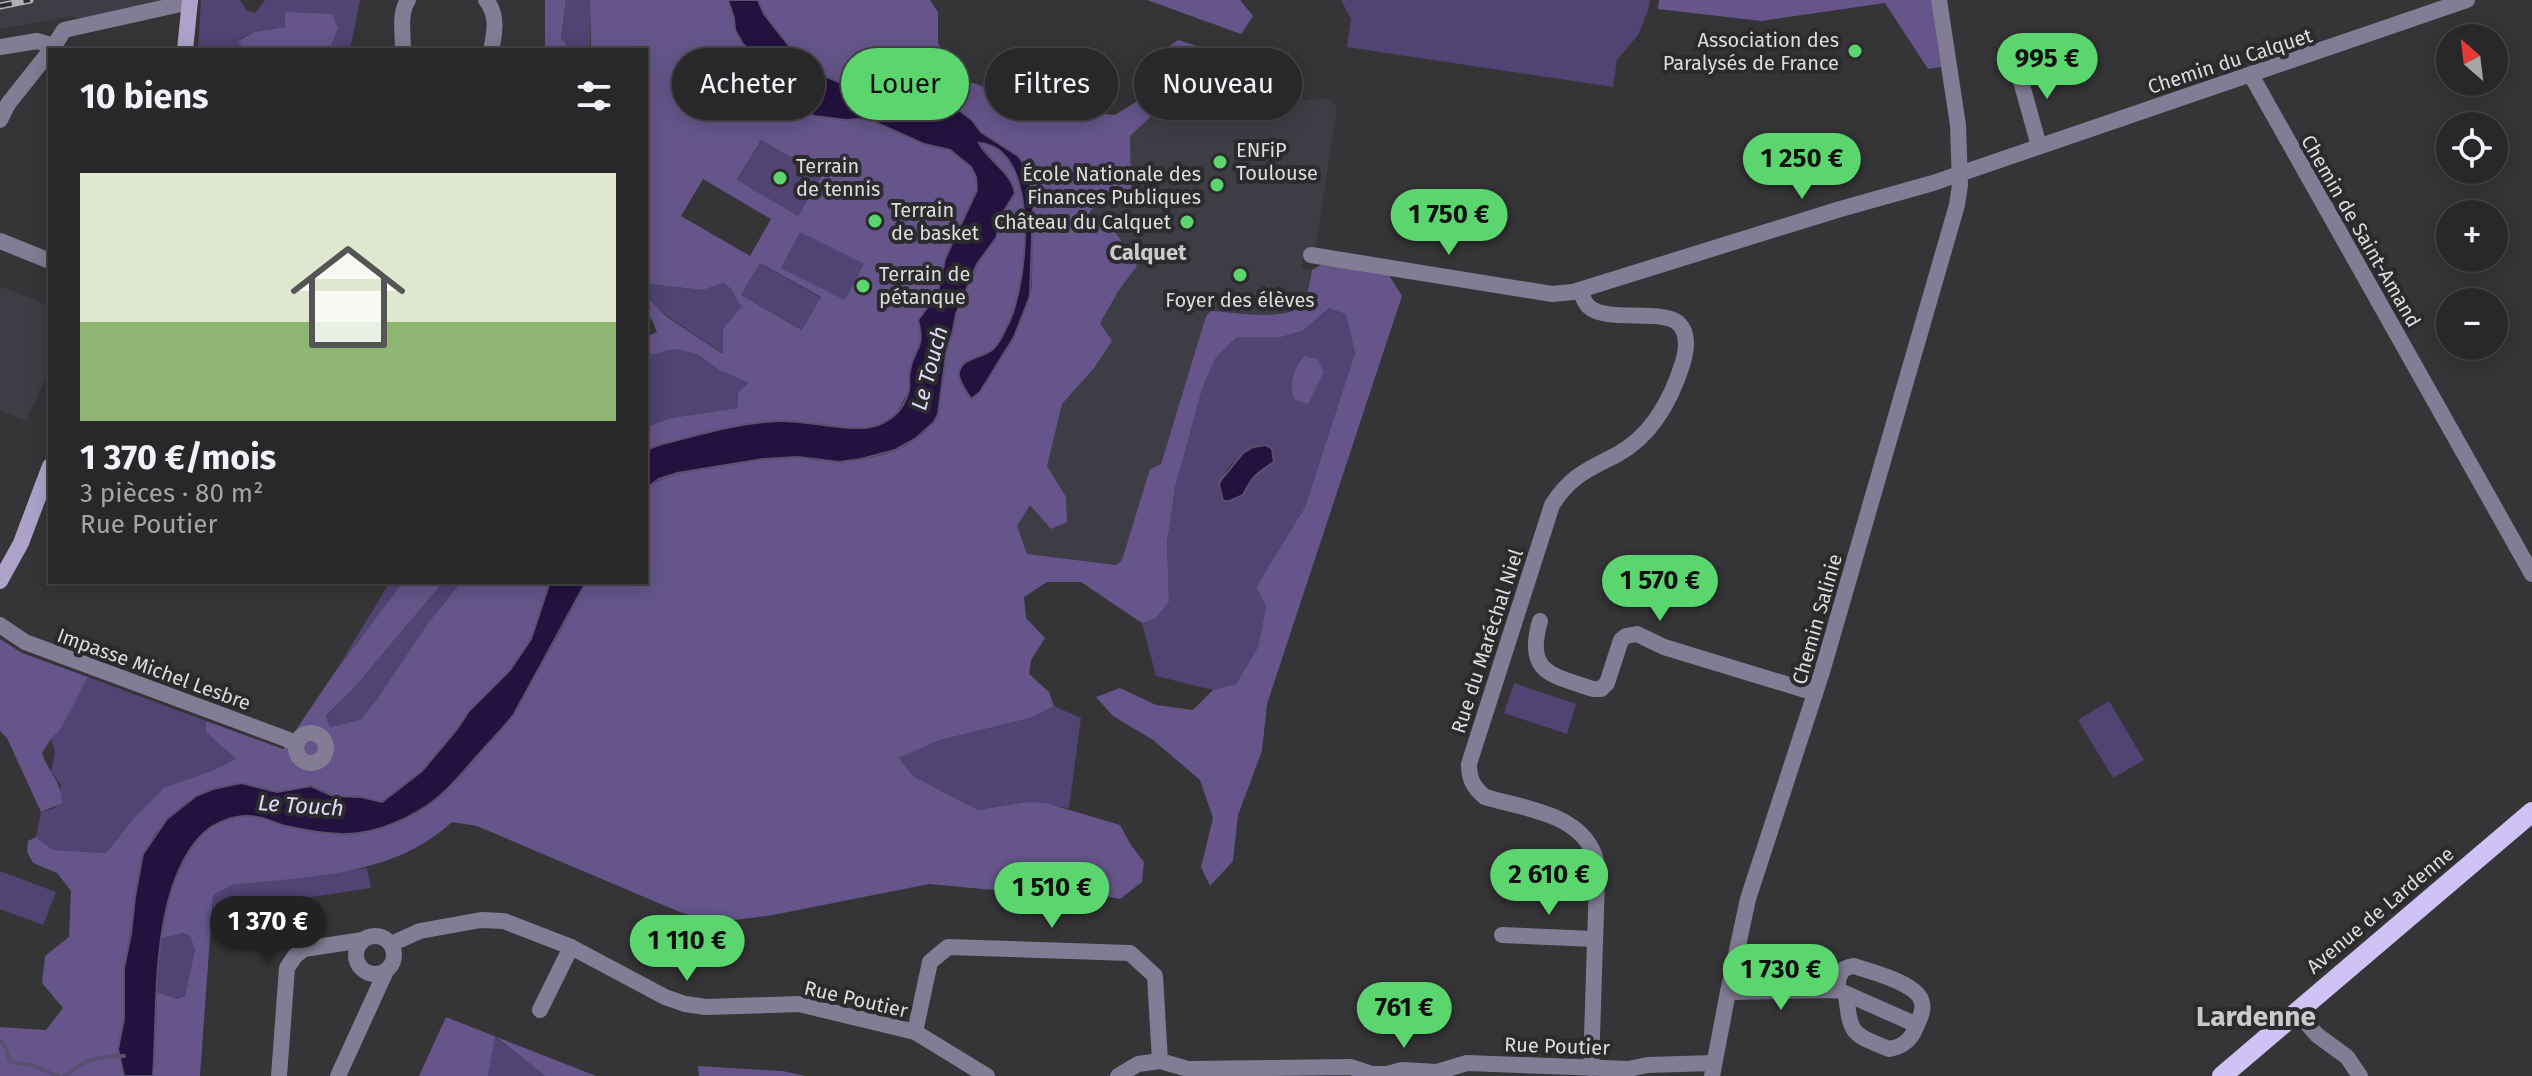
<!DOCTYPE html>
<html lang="fr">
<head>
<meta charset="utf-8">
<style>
	body { margin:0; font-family:"Fira Sans",sans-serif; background:#343335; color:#f1f3f6; height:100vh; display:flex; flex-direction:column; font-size:30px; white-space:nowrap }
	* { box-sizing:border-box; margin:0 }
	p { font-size:26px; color:#a5a5a8 }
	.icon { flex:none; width:44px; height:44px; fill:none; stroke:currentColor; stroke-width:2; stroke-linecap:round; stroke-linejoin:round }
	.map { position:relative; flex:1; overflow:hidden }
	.details { position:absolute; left:48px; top:48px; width:600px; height:536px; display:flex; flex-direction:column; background:#282729; border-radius:0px; box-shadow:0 4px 20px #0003,0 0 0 2px #444446 }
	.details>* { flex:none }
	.guide { position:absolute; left:672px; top:48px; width:760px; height:72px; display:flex; gap:16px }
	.needle { width:52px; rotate:332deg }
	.fabs { position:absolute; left:2436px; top:24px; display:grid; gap:16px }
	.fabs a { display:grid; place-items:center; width:72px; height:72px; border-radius:50%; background:#282729; box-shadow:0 4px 20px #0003,0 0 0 2px #444446; font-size:40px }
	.price { position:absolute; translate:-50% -68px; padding:0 18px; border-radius:28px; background:#5bd56d; color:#111; font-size:26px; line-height:52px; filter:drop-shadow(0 2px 4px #0008) }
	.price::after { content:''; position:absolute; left:50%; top:48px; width:24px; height:18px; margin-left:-12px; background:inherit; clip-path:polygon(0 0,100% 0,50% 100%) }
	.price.on { background:#222; color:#fff }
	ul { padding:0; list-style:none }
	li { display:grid; align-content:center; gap:16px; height:424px; padding:0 32px }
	li span { display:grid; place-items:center; height:248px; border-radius:0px; color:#555 }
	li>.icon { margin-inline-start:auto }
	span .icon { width:144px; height:144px; fill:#fffc; stroke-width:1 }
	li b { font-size:34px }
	h2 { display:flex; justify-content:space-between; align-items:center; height:96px; padding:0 32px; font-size:34px }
	.tag { padding:0 28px; border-radius:36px; background:#282729; box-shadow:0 4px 20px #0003,0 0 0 2px #444446; font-size:28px; line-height:72px }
	.tag.on { background:#5bd56d; color:#111 }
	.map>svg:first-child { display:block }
	.built { fill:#3e3c45 }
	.green { fill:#514372; fill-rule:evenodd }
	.forest { fill:#65558a; fill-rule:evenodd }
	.water { fill:#231240; stroke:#5b4f6f; stroke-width:2 }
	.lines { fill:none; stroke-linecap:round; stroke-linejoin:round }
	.stream { stroke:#5b4f6f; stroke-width:4 }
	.street { stroke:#827c94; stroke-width:16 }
	.secondary { stroke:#ada3ca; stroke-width:16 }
	.primary { stroke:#cfc2f4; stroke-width:20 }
	.rail-casing { stroke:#b0b0b2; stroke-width:7 }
	.rail { stroke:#2b2a2d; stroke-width:4; stroke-dasharray:12; stroke-linecap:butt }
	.poi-dot { fill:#5bd56d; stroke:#2b2a2d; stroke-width:3 }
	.labels { text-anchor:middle; stroke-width:8; stroke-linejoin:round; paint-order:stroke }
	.poi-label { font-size:20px; fill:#ddddde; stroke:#2b2a2d; text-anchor:start }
	.street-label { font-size:20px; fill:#ddddde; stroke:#2b2a2d }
	.neighbourhood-label { font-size:22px; font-weight:bold; fill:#cac9cc; stroke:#2b2a2d }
	.water-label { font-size:22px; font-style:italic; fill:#e2dafb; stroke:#2b2a2d }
	.district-label { font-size:28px; font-weight:bold; fill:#cac9cc; stroke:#2b2a2d }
</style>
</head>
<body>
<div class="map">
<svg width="2532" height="1076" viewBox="0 0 2532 1076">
	<rect width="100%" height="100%" fill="#353437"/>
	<g class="built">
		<path d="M0,0H174L80,21L74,16L0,29Z"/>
		<path d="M1329,98L1337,108L1316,245L1315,249L1306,248L1301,268L1312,270L1303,304L1287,314L1206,316L1161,464L1122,560L1116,565L1013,553L1038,126Z"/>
		<path d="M0,286L50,306V369L26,421L0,410Z"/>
	</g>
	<g class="green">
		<path d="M201,0H240L247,11L255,13L265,0H360L350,50H329L338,29L285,12V27L254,32L238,40L245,50H198Z"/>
		<path d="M566,0H590V50H571L561,38Z"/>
		<path d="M1341,0H1650L1648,11L1638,35L1617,60L1613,87L1347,47L1351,19Z"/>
		<path d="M761,140L822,175L798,216L737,181Z"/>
		<path d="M800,231L880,272L861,309L781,268Z"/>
		<path d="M760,263L821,298L803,330L741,295Z"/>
		<path d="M723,283C737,291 733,297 743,306L723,329L724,354L667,316L646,296L647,284L702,290Z"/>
		<path d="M1328,307L1346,313L1355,353L1305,507L1256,587L1266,607L1258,647L1236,684L1213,690L1156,676L1142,623L1155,619L1169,602L1167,543L1175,488L1203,386L1215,359L1237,337H1281L1301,331ZM1266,445V467C1256,471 1251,478 1246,489L1220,496C1216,472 1244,448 1266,445Z"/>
		<path d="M675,349L697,354L719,370L749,383L738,408L671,418L646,427V356Z"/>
		<path d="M390,582H403L335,672Z"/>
		<path d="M443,582H461L428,623L377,699L360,720L330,727L326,717L354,688Z"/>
		<path d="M88,677L206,721V732L237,759L212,771L134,818L106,853L53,850L36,837L41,812L55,808L61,785L51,771L55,752L51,739L61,729Z"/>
		<path d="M1514,683L1576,704L1567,734L1504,713Z"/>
		<path d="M2109,701L2144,760L2113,778L2078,720Z"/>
		<path d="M1054,706L1081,718L1069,808L1026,802L978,810L913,776L899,758L940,740L1030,718Z"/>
		<path d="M367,868L371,888L213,912L212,895L232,885Z"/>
		<path d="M0,871L56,892L43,925L0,909Z"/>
		<path d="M182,933L190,936L195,948L185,996L177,999L157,992L161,938Z"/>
		<path d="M494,1036L545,1076H488Z"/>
	</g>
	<g class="forest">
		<path d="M545,0H566L561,38L571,50H545Z"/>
		<path d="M590,0H728L734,18L735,30L743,44L771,69L781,74L794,104L815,116L846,120L858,119L870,120L895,129L924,144L950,150L971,167L976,177L977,190L945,259L938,293L922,335L921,347L916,353L910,371L909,390L894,418L870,428L754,423L696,435L646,450V427L671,418L738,408V393L749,383L719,370L697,354L675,349L646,356V337L657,332L652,320L646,314V296L667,317L723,354V329L742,306C733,297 736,290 723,283L703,290L648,284L646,287V50H591ZM761,140L822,175L798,216L737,180ZM703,179L771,219L750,256L681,216ZM800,232L864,264L845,300L781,268ZM760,263L821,297L802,330L741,295Z"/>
		<path d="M758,0H930L938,12V42L949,74L1041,108L1115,115L1139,100C1149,69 1150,59 1178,40L1209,50L1214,67L1192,65L1180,80L1190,95L1160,108L1130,136L1131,189L1106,193L1089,213L1113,228L1137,266L1119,290L1100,323L1112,341L1094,368L1062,404L1047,466L1066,497L1067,522L1051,529L1030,505L1017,526L1027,554L1116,565L1122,560L1150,469L1161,464L1206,316L1211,311C1233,312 1293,323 1304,302C1308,293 1310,280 1312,270L1323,264L1389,275L1402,296L1267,704L1262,751L1238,815L1233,861L1210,886L1201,867L1213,818L1200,780L1153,740L1113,716L1096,697L1120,688L1156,705L1193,710L1213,690L1236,684L1258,647L1266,607L1256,587L1305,507L1355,353L1346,314L1329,308L1302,331L1281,337H1237L1215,359L1203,386L1175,488L1167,543L1169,602L1155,619L1142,623L1081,582H1047L1024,597L1026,618L1045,638L1031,660L1029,674L1049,692L1054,706L1030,718L940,740L899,758L913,776L978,810L1026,802L1046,803L1120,825L1131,845L1144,862L1142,882L1120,899L1069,889L993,890L929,884L773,915L719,922L682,913L477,826L452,822C393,877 308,876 232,885L213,895L200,1076H153L157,992L177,999L185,996L195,949L190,936L183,933L161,938C169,890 190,808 255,816C265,817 274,823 284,825C303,830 324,833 344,834C372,835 400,821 424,807C453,790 475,759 494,732C508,712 523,693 536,673C555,644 570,612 586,582H646V488C681,465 753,457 795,457C805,457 815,461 825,461C864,463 918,453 938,414L947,347L952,335L956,314L977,264L996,238L1003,213L1015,193L1010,179L979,143C1046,147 1031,321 991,351C986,355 979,357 973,358L998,362L1014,337L1032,287L1033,198L1023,163L1018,156L981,132L976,124L956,108L908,93L839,82L807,69L764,14Z"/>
		<path d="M1147,0H1240L1253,16L1241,34Z"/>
		<path d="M1659,0H1931L1941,67L1928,69L1885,3L1761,21L1658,9Z"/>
		<path d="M285,12L332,14L338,29L329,50H245L238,41L254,32L285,27Z"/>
		<path d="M1304,356L1317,359L1324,372L1308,404L1295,400C1288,381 1293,372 1304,356Z"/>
		<path d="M403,582H443L354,688L326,716L330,727L360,720L377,699L428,623L461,582H550L531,639L510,670L469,711L458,728L422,771L382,802L361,797L333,796L311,786L277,792L240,783L157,831L143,854L124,968V1019L118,1049L124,1076H0V1027L46,1030L63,1008L42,983L45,956L69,937L71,891L57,873L33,863L27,852L28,841L36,837L53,850L106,853L134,818L164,788L212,771L236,759L206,732V721L283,749L335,672Z"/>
		<path d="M0,639L22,653L88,677L61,729L51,739L42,753C49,774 61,779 62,803L41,812L7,738L0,731Z"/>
		<path d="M446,1017L596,1076H545L495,1036L488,1076H419Z"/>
		<path d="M698,1066L783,1071L805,1076H699Z"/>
	</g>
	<g class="water">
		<path d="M728,0H758L764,14L807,69L839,82L908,93L956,108L972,120L981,132L1018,156L1023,163L1030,185L1033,207L1030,296L1014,337L980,392L971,399C967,392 957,380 959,372C962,357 984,358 993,349C999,343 1003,335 1006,328C1028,291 1043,147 979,143C988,161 1011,171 1015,193L1003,213L996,238L977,264L956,314L952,335L947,347L938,414L934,422L915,439L895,450L861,459L839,462L798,457L763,459L677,473L659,479L646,488V450L659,445C699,435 740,422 780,421C807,420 856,434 878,425C894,419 905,407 909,390C910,384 908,377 910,371C914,346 926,350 918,320L938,293L945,259L977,190L976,177L971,167L950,150L924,144L877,123L858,119L846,120L815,116L802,112L790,98L785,80L781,74L771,69L743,44L735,30L734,18Z"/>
		<path d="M1266,445L1272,449L1274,462C1256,474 1253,475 1243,495L1230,501H1223L1219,485L1221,480L1243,453L1253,447Z"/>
		<path d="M550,582H586L514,714C503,729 490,741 478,755C467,767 457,780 445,791C424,812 388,829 359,833C335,836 309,831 286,826C276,824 267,818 257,817C236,813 210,823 197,840C150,898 158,1005 153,1076H124L118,1049L124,1019V968L131,934L135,897L143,854L167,819L196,796L213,789L241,783L277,792L311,786L333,796L361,797L382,802L422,771L458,728L469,711L510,670L531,639Z"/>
	</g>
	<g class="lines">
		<g class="stream">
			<path d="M0,1041L5,1046L10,1062L31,1065L58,1076"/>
			<path d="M65,1076C87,1059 95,1056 124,1056"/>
		</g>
		<g class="street">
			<path d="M486,0C498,14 495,33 491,50"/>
			<path d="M0,47L37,41L54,46L64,30L190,2"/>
			<path d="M403,50C403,34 399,13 408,0"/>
			<path d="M2017,67L2039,146"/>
			<path d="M2251,75L2532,574"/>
			<path d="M0,120L8,104L50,51"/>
			<path d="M0,241L50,261"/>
			<path d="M1311,255L1552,294L1573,292L1837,210L1933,183L2467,0"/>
			<path d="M1580,290C1582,295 1584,302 1588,306C1604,323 1659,309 1677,322C1689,332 1687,348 1683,362C1672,398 1652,435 1618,454C1588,470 1571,475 1552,505L1469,764C1469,779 1473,787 1485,797C1522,808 1578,813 1594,854C1597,861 1596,872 1597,880L1591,1068"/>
			<path d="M1540,621C1525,673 1551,675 1593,689H1601L1607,683L1621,640L1626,636L1637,634L1664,647L1815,693"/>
			<path d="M0,625L25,642L297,743"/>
			<circle cx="311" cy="748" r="15"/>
			<path d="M1502,935L1594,939"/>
			<circle cx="375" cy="955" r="19"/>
			<path d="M391,944L420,931L481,920L504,921L571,947L665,997L685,1004L706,1007L799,1004L915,1032L987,1076"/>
			<path d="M1838,990C1837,978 1840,967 1854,966C1871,972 1919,983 1922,1003C1924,1011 1919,1020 1916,1027C1911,1040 1903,1047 1889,1049C1851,1033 1851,1036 1846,995"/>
			<path d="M1728,992L1838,990L1917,1025"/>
			<path d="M540,1010L571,947"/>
			<path d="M2297,1012L2317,1035L2347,1057L2360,1076"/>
			<path d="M915,1032L930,962L948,947L1130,953L1155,976L1160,1061"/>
			<path d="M279,1076L287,968L295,956L304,949L363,940"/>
			<path d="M338,1076L386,971"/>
			<path d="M1118,1076L1138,1064L1160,1061L1188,1069L1351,1067L1372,1074H1387L1402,1070L1437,1072L1467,1063L1628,1069L1648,1065L1713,1063"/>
			<path d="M1712,1076L1728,992L1748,899L1822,672L1957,205L1960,185L1958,125L1939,0"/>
		</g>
		<g class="secondary">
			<path d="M185,50L190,0"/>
			<path d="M0,581L21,543L50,466"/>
		</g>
		<path class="primary" d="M2222,1076L2532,812"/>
		<defs>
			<path id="rail" d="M0,6L30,0"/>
		</defs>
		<use href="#rail" class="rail-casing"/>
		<use href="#rail" class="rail"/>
	</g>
	<g class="poi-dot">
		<circle cx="1855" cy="51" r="8"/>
		<circle cx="1220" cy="162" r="8"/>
		<circle cx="780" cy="178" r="8"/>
		<circle cx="1217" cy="185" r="8"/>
		<circle cx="875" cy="221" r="8"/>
		<circle cx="1187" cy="222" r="8"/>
		<circle cx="1240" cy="275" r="8"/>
		<circle cx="863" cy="286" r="8"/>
	</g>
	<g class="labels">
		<g class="poi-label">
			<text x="1839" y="47" text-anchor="end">Association des<tspan x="1839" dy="23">Paralysés de France</tspan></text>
			<text x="1236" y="157">ENFiP<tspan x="1236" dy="23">Toulouse</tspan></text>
			<text x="796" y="173">Terrain<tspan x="796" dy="23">de tennis</tspan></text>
			<text x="1201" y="181" text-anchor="end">École Nationale des<tspan x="1201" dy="23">Finances Publiques</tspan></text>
			<text x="891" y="217">Terrain<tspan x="891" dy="23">de basket</tspan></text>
			<text x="1171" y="229" text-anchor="end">Château du Calquet</text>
			<text x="879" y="281">Terrain de<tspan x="879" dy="23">pétanque</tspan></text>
			<text x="1240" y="307" text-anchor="middle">Foyer des élèves</text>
		</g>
		<g class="street-label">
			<text transform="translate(2230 61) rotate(-18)" y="7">Chemin du Calquet</text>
			<text transform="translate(2361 231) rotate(60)" y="7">Chemin de Saint-Amand</text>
			<text transform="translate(1817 619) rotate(-74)" y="7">Chemin Salinie</text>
			<text transform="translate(1487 641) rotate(-72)" y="7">Rue du Maréchal Niel</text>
			<text transform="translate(154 669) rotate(20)" y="7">Impasse Michel Lesbre</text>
			<text transform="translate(2380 910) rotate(-40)" y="7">Avenue de Lardenne</text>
			<text transform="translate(856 999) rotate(13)" y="7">Rue Poutier</text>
			<text transform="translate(1557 1046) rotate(2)" y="7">Rue Poutier</text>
		</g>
		<g class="neighbourhood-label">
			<text x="1148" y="260">Calquet</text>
		</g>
		<g class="water-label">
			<text transform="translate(929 368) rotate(-75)" y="8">Le Touch</text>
			<text transform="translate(301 805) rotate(4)" y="8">Le Touch</text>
		</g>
		<g class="district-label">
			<text x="2256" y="1026">Lardenne</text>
		</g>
	</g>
</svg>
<div class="fabs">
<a><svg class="needle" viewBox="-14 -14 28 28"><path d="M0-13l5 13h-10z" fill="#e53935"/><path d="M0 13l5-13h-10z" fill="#a5a5a8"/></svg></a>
<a><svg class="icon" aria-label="locate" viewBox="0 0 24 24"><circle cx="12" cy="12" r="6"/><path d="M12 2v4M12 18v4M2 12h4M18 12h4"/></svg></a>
<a>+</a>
<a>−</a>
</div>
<b class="price" style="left:2047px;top:101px">995 €</b>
<b class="price" style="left:1802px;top:201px">1 250 €</b>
<b class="price" style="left:1449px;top:257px">1 750 €</b>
<b class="price" style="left:1660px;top:623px">1 570 €</b>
<b class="price" style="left:1549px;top:917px">2 610 €</b>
<b class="price" style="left:1052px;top:930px">1 510 €</b>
<b class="price on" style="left:268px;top:964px">1 370 €</b>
<b class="price" style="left:687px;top:983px">1 110 €</b>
<b class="price" style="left:1781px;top:1012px">1 730 €</b>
<b class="price" style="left:1404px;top:1050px">761 €</b>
<div class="guide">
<a class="tag">Acheter</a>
<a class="tag on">Louer</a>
<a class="tag">Filtres</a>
<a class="tag">Nouveau</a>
</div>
<section class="details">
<h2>10 biens<svg class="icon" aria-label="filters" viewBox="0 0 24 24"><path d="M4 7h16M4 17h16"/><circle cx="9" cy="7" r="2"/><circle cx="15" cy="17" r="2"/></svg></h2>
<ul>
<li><span style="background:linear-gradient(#dfe7d0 60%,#8fb573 0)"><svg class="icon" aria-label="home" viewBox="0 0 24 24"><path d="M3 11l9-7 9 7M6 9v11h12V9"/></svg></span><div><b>1 370 €/mois</b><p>3 pièces · 80 m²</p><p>Rue Poutier</p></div></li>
</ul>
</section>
</div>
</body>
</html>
